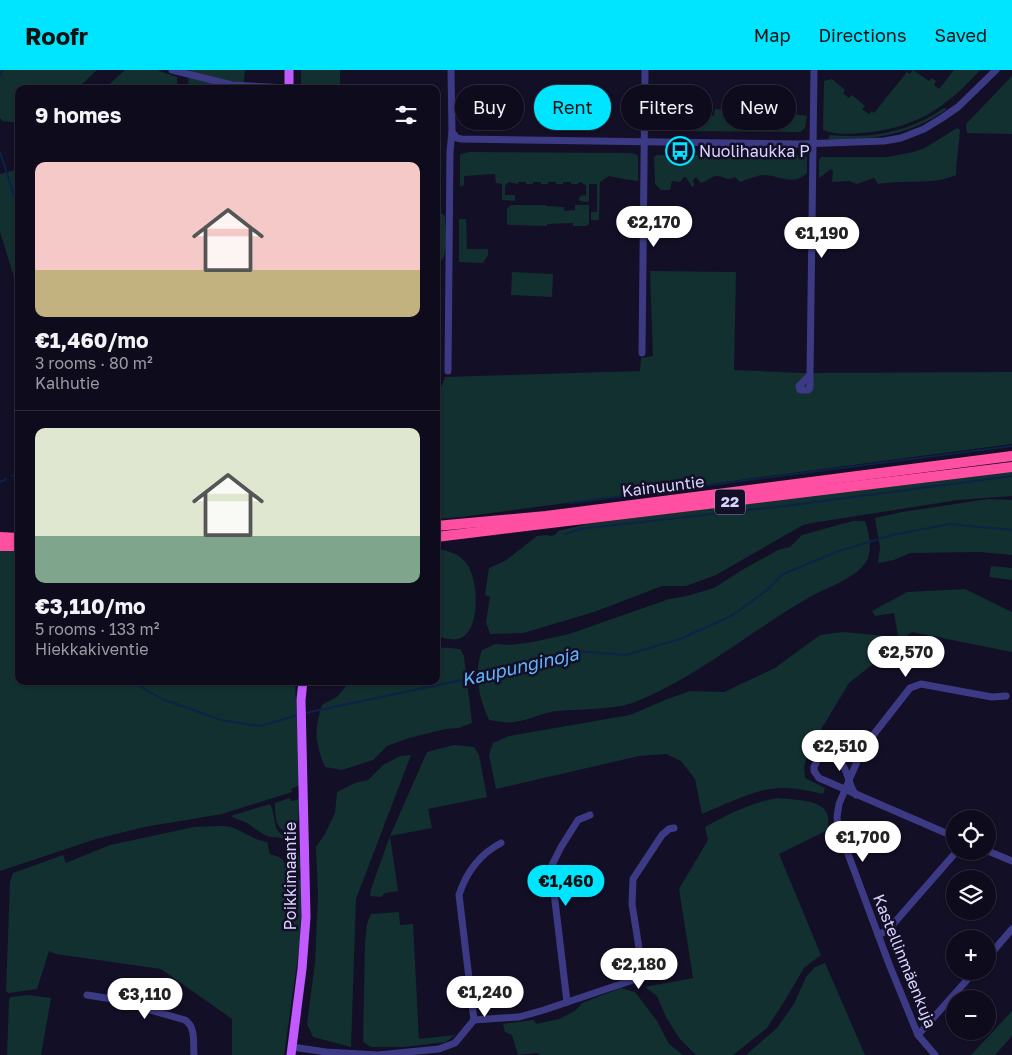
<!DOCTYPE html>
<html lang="en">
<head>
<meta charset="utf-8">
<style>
	body { margin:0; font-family:"Golos Text",sans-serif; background:#171425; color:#f1f3f6; height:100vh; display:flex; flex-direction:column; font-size:19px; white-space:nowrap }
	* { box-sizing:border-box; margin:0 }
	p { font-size:16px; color:#9b9ba3 }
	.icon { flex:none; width:28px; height:28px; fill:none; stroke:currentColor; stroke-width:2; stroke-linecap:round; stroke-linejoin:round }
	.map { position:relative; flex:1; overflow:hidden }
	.drawer { position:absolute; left:15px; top:15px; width:425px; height:600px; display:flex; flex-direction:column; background:#0e0b1c; border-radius:10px; box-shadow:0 1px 4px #0004,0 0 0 1px #2e2b3b }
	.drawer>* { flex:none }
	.guide { position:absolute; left:455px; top:15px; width:475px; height:45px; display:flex; gap:10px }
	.fabs { position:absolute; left:946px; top:740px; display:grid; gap:10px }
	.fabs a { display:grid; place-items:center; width:50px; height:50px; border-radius:50%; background:#0e0b1c; box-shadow:0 1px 4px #0004,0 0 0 1px #2e2b3b; font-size:25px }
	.price { position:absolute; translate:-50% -42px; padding:0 11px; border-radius:18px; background:#fff; color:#222; font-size:16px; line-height:32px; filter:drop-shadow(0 1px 2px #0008) }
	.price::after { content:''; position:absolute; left:50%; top:30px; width:15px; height:11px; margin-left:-8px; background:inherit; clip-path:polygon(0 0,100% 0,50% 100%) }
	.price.current { background:#00e5ff; color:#111 }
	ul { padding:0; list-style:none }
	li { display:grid; align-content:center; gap:10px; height:265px; padding:0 20px }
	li+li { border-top:1px solid #2e2b3b }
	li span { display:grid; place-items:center; height:155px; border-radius:10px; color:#555 }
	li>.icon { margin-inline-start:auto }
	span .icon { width:90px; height:90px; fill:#fffc; stroke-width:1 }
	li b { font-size:21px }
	h2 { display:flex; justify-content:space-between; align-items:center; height:60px; padding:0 20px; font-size:21px }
	.tag { padding:0 18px; border-radius:22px; background:#0e0b1c; box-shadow:0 1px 4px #0004,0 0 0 1px #2e2b3b; font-size:18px; line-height:45px }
	.tag.current { background:#00e5ff; color:#111 }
	header { display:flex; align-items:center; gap:30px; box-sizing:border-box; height:70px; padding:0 25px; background:#00e5ff; color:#111 }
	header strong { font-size:24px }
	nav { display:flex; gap:28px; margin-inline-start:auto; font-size:18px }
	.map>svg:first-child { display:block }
	.green { fill:#12302f }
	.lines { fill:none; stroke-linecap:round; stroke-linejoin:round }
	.stream { stroke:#0c2248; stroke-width:2 }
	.minor { stroke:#3d3a85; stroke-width:7 }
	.major { stroke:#c25bff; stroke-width:9 }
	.highway { stroke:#ff4fa3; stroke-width:10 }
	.labels { text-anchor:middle; stroke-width:5; stroke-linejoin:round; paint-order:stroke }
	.shield { fill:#130f26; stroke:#9e99be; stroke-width:1 }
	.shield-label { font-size:15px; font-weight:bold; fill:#d9d4ff }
	.poi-label { font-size:16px; fill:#d9d4ff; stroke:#130f26; text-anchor:start }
	.street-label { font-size:16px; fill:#d9d4ff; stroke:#130f26 }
	.water-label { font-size:18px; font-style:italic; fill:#62b6ff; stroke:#130f26 }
</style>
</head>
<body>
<header>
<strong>Roofr</strong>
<nav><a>Map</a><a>Directions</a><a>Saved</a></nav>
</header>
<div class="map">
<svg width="1012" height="985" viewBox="0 0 1012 985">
	<rect width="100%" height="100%" fill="#130f26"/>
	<g class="green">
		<path d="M0,0H97L77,19H19V53L3,51L0,48Z"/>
		<path d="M125,0H157L177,7V13L180,19H104Z"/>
		<path d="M190,0H245L243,19H192L188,12Z"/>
		<rect x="301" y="0" width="39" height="19"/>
		<path d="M913,0L929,11L932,8L936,11L934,15L939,19L954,0H980C945,39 914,59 861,63C849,64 835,65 823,60L824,11L832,9L845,20L843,23L849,28L852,25L865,36L862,39L869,44L872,41L874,43L907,2L910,4Z"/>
		<path d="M1012,6V64L967,63L966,54Z"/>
		<path d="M696,36L699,42L714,46L715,39L727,40V46L773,47L774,41L807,46L805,58L800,62H797L668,61L660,59L655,54L656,49L692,46Z"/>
		<path d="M944,38L947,39C909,66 873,70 828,69L830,65C872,69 909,62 944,38Z"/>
		<path d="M957,58L960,60C959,75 956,90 956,105C932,116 903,109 878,114L874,108L857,114L849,111L832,112L833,101L831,99L819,108V90L821,87H888L913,82L925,78Z"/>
		<path d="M469,82L632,83L637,85L638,87V111C628,110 619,108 609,106L600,112L599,150H591V142H597V114H589V131L587,132L579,131L580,126L586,125V115L583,114L582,112L578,113V114H571V112H563V114H556V112H548V114H541V112H533V114H526V112H518V114L508,112L507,114L505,115V125H515V131L502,130V114L496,113L495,104L464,106V115L460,117V86L461,84Z"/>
		<path d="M657,85H805L807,88V103C793,117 780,105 763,105C759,105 745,110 740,112L735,107C726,112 724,105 716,106C710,107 706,112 701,113L696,107L693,110L694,116L692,117L686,107H684L680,112L672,111L670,120H661L655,114L654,87Z"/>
		<path d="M19,99V223L0,162V104Z"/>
		<path d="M511,135H546V136L564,137V141L575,140V135H589V154L586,156H573V153L547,154V156L509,155L507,153V139Z"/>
		<path d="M436,143L443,144L445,147C445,159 449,181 441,191L436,192Z"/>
		<path d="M459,149H466L467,179H488V185L483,193L459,192Z"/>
		<path d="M650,201L736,202L734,300L800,303L1012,302V374L461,447L436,449V331L445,307L640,301L641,288L653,286Z"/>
		<path d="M512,202L553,204L552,227L511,225Z"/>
		<path d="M1012,400V426L958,430L812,453L803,455L716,505L686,516H662L594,542L523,563L490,564L486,552L490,527L485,525L489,498L505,491L537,466L548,465L550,466L555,465L558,461L587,454Z"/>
		<path d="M988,429L1012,430V485L980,482L910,483L894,490L878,493L880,477L875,448L902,442Z"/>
		<path d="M853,451H865C869,463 873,481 866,492C855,509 825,518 808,528C751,561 696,608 635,632C616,640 577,639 556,641C542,643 529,650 515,652C507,654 497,651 489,650C479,627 473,604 482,580L495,574L511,575L533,572L569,564L669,529L687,526L714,518L742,500L778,480L790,477L802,465Z"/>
		<path d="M436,479C447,480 460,484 467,494C478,510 481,555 463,567C455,572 444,568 436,566Z"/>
		<path d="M0,480L19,481V611H295L300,715L291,719L292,722L222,744L144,757L96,769L0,801Z"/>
		<path d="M991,496L1012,498V510L989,507Z"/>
		<path d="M965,519L1012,542V582L912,562L899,572L894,543L875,546L872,541L907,522Z"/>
		<path d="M843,562L886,566L888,582L849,613L811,676L804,696L805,708L825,718L823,724C810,721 797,718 784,718C758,717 726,734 702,744L695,709L681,691L666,684L639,686L496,719L489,685L493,673L509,666L630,645L665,630L690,621L724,622L775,598L820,565Z"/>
		<path d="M436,577L460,579L464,586L472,653L459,658L445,659L409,668L387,676L373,690L342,700L325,697C315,672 314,661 322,635L338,626L350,611H436Z"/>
		<path d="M454,675L474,677L479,685L487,727L428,739L432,758L390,766L398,821L385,823L381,827L370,826L371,819L390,766L427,682Z"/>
		<path d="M411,685L356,829L351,977L313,967L307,954L315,893L318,826L316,777L325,764L335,743L337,722L355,713L368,710L383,695L400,686Z"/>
		<path d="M301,725L296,764C276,763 275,751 275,733L290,728L291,731L297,730Z"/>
		<path d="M777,728C792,730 825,728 828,747C829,751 828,756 828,760L779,784L821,885L804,898L784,932L767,958L747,974L733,985H696L679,968L666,947L657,926L645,917L693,908L679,819L708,770L705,757C728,744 751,733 777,728Z"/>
		<path d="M270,734C279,752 268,766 296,767L301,797L298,801C286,796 293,779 285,771C280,765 273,769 267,766C260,763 253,757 247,753C242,751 237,749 232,747L233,745Z"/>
		<path d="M194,757C205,757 219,755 230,757C243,760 254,771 267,772L270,784L279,787L283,790L289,804L300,810L302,813L300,872L284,985H232V949L161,899L56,884L49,881L37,919L9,923L6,922L10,812L13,803L63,785L66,793L110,775Z"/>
		<path d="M399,842L400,855L413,854L419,969L455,965L446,972L404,977H371L363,972L365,873L367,854L371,844Z"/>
		<path d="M825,893L865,985H746L777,958L794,934L806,907L815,897Z"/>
		<path d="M621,918L635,922L657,951L669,974L683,985H539L538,983L518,985L512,965L505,962L503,954L534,950L536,954L559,949L575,941L582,933Z"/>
		<path d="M27,925L51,928L41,985H7L9,929L11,927Z"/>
		<path d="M1012,941V966L995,985H971Z"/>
	</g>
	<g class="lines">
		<g class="stream">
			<path d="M0,5L3,0"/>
			<path d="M0,82L19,141"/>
			<path d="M12,406L19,402"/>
			<path d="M0,412L6,409"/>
			<path d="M570,433L1012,376"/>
			<path d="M565,464L580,459L793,435L1012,406"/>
			<path d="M131,611L162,629L221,650L260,656L298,645"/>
			<path d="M305,643L519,598L575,581L626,585L680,569L733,545L767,520L783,504L839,481L892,465L950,454L1012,460"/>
		</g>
		<g class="minor">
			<path d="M172,0L232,15L289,18"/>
			<path d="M452,62L457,68L461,69L800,74L884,71L901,68L924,59L942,48L958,37L996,0"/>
			<path d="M642,283L645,0"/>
			<path d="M448,301L450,82L452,62L451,0"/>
			<path d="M810,305V318L808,320H800L799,316L810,305L814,0"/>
			<path d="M856,725C846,713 850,695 833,688C827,686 823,686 818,689L814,697V701L819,708L955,767"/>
			<path d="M988,781L1012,791"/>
			<path d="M878,865L888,860L957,781"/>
			<path d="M988,887L1012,859"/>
			<path d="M87,925L112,929L185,950C196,957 193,973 194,985"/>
			<path d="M567,932L551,797L561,777L578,750L590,745"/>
			<path d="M474,950L519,947L544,940L633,910C638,907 642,903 642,897L632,834L633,809L662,765L669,759L674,758"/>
			<path d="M918,965L975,901"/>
			<path d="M292,977L326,982L378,985L439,979L455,973L474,950L459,825C466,803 480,784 501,773"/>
			<path d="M935,985L918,965L889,894L838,757L837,747L839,734L859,687L867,673L910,618L921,614L992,627L1006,626"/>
		</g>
		<g class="major">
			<path d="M289,19V0"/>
			<path d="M291,985L302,899L306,847L301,630L303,611"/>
		</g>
		<g class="highway">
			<path d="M436,456L546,446L1012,386"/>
			<path d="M0,467L19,468"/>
			<path d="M436,467L1012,397"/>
			<path d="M0,476H19"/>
		</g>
	</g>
	<defs>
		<symbol id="bus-ring" viewBox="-11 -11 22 22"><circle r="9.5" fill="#130f26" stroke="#00e5ff" stroke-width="1.5"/><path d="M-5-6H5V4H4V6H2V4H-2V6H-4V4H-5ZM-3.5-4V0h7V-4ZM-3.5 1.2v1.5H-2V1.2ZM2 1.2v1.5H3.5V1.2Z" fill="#00e5ff"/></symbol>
	</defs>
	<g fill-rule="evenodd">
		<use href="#bus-ring" x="664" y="65" width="32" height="32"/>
	</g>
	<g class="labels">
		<rect class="shield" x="715" y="419.5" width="30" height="25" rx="4"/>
		<g class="shield-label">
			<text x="730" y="437">22</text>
		</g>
		<g class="poi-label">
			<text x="699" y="87">Nuolihaukka P</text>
		</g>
		<g class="street-label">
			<text transform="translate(663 416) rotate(-7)" y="6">Kainuuntie</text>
			<text transform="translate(290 806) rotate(-90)" y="6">Poikkimaantie</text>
			<text transform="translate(905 891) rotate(68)" y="6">Kastellinmäenkuja</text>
		</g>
		<g class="water-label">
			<text transform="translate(520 597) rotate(-13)" y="6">Kaupunginoja</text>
		</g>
	</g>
</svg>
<div class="fabs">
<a><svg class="icon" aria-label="locate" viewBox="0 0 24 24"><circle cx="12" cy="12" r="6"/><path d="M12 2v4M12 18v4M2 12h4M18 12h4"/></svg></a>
<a><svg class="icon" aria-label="layers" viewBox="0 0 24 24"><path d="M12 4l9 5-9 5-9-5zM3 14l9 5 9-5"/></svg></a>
<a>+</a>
<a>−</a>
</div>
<b class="price" style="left:654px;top:178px">€2,170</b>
<b class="price" style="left:822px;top:189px">€1,190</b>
<b class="price" style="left:906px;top:608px">€2,570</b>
<b class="price" style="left:840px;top:702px">€2,510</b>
<b class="price" style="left:863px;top:793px">€1,700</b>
<b class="price current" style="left:566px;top:837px">€1,460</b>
<b class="price" style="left:639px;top:920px">€2,180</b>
<b class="price" style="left:485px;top:948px">€1,240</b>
<b class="price" style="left:145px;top:950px">€3,110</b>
<div class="guide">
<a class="tag">Buy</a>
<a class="tag current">Rent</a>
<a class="tag">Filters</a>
<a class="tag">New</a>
</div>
<section class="drawer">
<h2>9 homes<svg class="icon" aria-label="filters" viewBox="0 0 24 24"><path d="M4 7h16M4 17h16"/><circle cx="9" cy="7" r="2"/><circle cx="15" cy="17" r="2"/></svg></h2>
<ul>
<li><span style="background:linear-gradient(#f6c9c9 70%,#c2b280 0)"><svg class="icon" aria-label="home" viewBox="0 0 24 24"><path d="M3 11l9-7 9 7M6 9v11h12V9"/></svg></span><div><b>€1,460/mo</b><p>3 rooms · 80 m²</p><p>Kalhutie</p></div></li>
<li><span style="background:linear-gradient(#dfe7d0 70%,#7fa58c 0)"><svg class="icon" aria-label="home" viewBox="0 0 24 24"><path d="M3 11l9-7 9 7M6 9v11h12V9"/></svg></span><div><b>€3,110/mo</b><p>5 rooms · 133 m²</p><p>Hiekkakiventie</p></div></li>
</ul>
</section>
</div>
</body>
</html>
